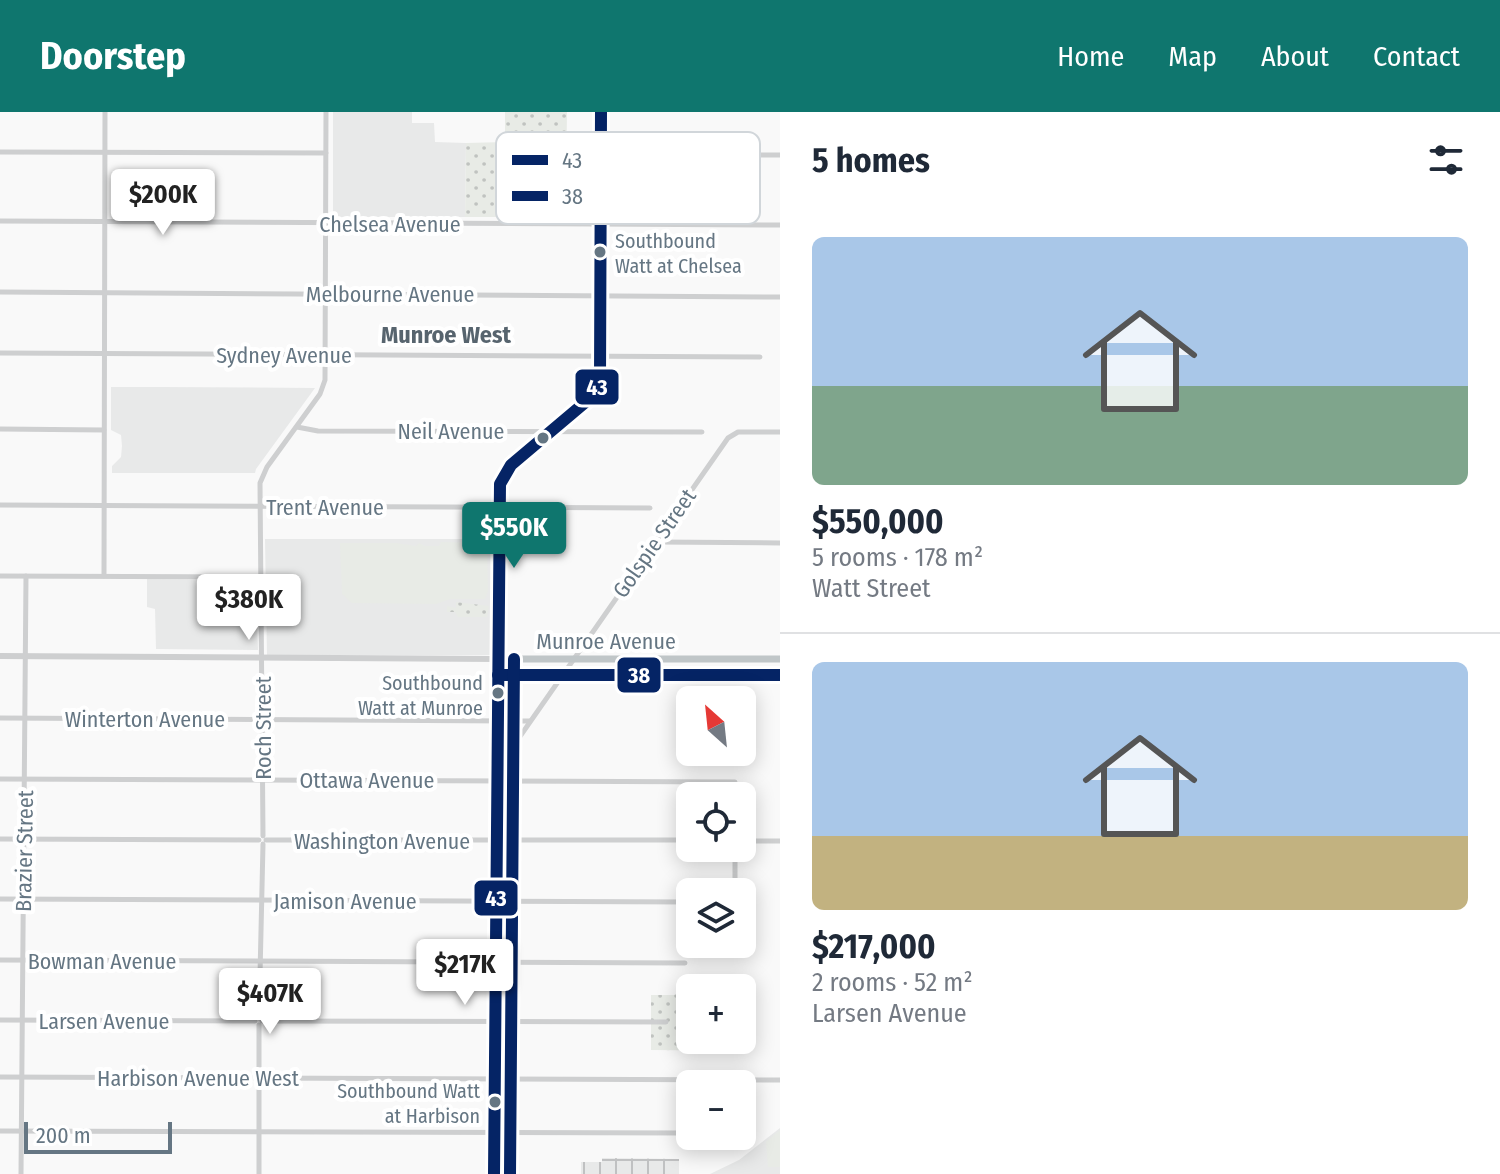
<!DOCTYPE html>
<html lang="en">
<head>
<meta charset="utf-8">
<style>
	body { margin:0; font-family:"Fira Sans Condensed",sans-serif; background:#f2f2f3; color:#1f2937; height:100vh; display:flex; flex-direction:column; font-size:30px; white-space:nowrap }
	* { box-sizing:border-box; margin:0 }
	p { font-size:26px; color:#747a83 }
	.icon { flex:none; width:44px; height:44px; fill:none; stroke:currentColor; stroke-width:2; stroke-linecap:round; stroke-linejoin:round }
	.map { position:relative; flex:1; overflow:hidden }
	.details { display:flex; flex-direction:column; background:#fff; width:720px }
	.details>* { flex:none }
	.needle { width:52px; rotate:333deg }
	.buttons { position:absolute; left:676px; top:574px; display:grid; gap:16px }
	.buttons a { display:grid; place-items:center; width:80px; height:80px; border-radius:12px; background:#fff; box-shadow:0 4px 20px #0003; font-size:40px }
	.scale { position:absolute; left:24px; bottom:20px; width:148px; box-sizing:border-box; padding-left:8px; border:4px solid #657683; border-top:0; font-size:22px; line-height:28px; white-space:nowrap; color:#657683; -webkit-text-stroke:6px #fff; paint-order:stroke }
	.price { position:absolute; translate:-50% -68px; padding:0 18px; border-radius:8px; background:#fff; color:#222; font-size:26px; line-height:52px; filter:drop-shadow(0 2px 4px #0008) }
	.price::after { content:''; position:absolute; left:50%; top:48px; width:24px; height:18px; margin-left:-12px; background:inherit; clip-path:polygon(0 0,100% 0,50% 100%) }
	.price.selected { background:#0f766e; color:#fff }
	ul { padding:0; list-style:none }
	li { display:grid; align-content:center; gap:16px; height:424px; padding:0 32px }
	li+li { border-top:2px solid #e0e1e3 }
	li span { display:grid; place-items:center; height:248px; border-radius:12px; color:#555 }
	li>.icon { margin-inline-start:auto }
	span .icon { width:144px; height:144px; fill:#fffc; stroke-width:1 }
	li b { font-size:34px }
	h2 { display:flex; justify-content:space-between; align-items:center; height:96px; padding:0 32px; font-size:34px }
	header { display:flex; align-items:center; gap:48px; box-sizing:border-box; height:112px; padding:0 40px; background:#0f766e; color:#fff }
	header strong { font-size:38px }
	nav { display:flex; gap:44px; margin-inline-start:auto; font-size:28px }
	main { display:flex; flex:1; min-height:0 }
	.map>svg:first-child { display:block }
	.built { fill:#e8e9e9 }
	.industrial { fill:url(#industrial-grid) }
	.green { fill:#e8ebe6 }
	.park { fill:url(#park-dots) }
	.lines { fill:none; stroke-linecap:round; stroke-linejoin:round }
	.minor { stroke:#cecfd0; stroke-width:5 }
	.tertiary { stroke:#cecfd0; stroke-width:6 }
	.secondary { stroke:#c0c6c8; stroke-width:7 }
	.bus-1-casing { stroke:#fff; stroke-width:18 }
	.bus-2-casing { stroke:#fff; stroke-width:18 }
	.bus-1 { stroke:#052465; stroke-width:12 }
	.bus-2 { stroke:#052465; stroke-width:12 }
	.bus-dot { fill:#657683; stroke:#fff; stroke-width:3 }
	.labels { text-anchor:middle; stroke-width:8; stroke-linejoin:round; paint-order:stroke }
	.bus-label { font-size:20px; fill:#657683; stroke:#fff; text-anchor:end }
	.street-label { font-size:22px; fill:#657683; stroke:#fff }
	.neighbourhood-label { font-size:24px; font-weight:bold; fill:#57646e; stroke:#fff }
	.key { fill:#fff; stroke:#d1d6da; stroke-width:2 }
	.key-label { font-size:22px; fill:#657683 }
	.line-badge { stroke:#fff; stroke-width:3 }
	.badge-label { font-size:22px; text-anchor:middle; font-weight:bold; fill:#fff }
</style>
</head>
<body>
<header>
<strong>Doorstep</strong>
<nav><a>Home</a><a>Map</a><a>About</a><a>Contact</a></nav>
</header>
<main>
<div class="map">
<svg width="780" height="1062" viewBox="0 0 780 1062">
	<defs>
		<pattern id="industrial-grid" width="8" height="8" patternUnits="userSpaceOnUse" patternTransform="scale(2)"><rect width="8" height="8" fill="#e8e9e9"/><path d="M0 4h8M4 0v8" fill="none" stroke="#c0c1c2"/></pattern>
		<pattern id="park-dots" width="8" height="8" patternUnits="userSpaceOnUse" patternTransform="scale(2)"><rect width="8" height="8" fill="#e8ebe6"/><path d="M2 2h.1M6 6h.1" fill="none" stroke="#c0c3c0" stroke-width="1.8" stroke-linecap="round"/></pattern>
	</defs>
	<rect width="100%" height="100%" fill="#f9f9f9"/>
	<g class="built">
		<path d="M333,0H412V11H434L435,30L466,31L465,105H333Z"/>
		<path d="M111,275H160L315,276L256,357L255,361H112V354L121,345L122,334L121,323L111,318Z"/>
		<path d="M265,427H491L495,543H267Z"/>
		<path d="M147,467L256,468L258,538L156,537L155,497L147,495Z"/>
		<path d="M780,1016V1062H710L739,1048Z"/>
	</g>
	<path class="industrial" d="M602,1046L679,1047V1062H581V1050H602Z"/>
	<g class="green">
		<path d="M441,430L477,431L487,434L488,479L485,487H450L436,492L352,491L342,482L340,431H396L416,434L419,431L425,434H439Z"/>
		<path d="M228,474H251V498C233,498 228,492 228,474Z"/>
		<path d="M780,1018V1055H768L766,1030Z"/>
	</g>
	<g class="park">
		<path d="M505,0H567L566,74L522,75L523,105H465L466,31L505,30Z"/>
		<path d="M456,490L489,494L487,505H458L455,500H447V494L456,496Z"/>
		<path d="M684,879H690V928H742V881H751V939L651,938V883H674Z"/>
	</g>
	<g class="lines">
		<g class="minor">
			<path d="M0,40L326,41"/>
			<path d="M601,42L780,43"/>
			<path d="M0,109L780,113"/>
			<path d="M0,180L780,185"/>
			<path d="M0,241L760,245"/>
			<path d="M297,315L318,319L702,320"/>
			<path d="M0,317L104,318"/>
			<path d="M0,393L650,396"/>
			<path d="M656,430L780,431"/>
			<path d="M0,464L262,465"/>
			<path d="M104,464L105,0"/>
			<path d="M0,606L530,609"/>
			<path d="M500,653L728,326L738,320H780"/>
			<path d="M0,667L735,670V684"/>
			<path d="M263,724L260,371L267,355L320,282L325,268L326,0"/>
			<path d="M0,727L259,728"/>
			<path d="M266,728H690"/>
			<path d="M742,729H780"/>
			<path d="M735,736V780"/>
			<path d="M0,787L690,790"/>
			<path d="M0,848L685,851"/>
			<path d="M259,906L263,732"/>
			<path d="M0,908L255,909"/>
			<path d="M262,909L666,910"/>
			<path d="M259,913V1062"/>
			<path d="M0,965L780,968"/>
			<path d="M0,1019L684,1021"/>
			<path d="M21,1062L26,464"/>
		</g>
		<path class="tertiary" d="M0,544L498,547L502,365C524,329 585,307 600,270L601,0"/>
		<path class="secondary" d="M494,1062L498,547H780"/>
		<defs>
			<path id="bus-1" d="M494,1062L500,372L511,353L588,288L600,270L601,0"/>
			<g id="bus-2">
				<path d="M498,563H780"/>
				<path d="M510,1062L514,547"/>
			</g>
		</defs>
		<use href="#bus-1" class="bus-1-casing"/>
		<use href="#bus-2" class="bus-2-casing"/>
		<use href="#bus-1" class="bus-1"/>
		<use href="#bus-2" class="bus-2"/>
	</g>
	<g class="bus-dot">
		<circle cx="600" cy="140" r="7"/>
		<circle cx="543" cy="326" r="7"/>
		<circle cx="498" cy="581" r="7"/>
		<circle cx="495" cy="990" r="7"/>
	</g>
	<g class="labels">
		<g class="bus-label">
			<text x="615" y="136" text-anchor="start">Southbound<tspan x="615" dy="25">Watt at Chelsea</tspan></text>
			<text x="483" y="578">Southbound<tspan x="483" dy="25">Watt at Munroe</tspan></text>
			<text x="480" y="986">Southbound Watt<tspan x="480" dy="25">at Harbison</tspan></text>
		</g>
		<g class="street-label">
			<text x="390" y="120">Chelsea Avenue</text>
			<text x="390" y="190">Melbourne Avenue</text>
			<text x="284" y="251">Sydney Avenue</text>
			<text x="451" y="327">Neil Avenue</text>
			<text x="325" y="403">Trent Avenue</text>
			<text transform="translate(654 431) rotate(-55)" y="8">Golspie Street</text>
			<text x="606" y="537">Munroe Avenue</text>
			<text x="145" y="615">Winterton Avenue</text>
			<text transform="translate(263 616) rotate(-90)" y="8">Roch Street</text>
			<text x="367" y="676">Ottawa Avenue</text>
			<text x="382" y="737">Washington Avenue</text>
			<text transform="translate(24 739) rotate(-89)" y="8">Brazier Street</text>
			<text x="345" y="797">Jamison Avenue</text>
			<text x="102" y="857">Bowman Avenue</text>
			<text x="104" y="917">Larsen Avenue</text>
			<text x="198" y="974">Harbison Avenue West</text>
		</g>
		<g class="neighbourhood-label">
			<text x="446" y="231">Munroe West</text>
		</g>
	</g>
	<rect x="496" y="20" width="264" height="92" rx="12" class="key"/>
	<rect x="512" y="43" width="36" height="10" fill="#052465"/>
	<rect x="512" y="79" width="36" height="10" fill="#052465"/>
	<g class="key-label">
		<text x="562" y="56">43</text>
		<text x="562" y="92">38</text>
	</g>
	<g class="line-badge">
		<rect x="574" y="256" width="46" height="38" rx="8" fill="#052465"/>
		<rect x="616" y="544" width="46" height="38" rx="8" fill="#052465"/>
		<rect x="473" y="767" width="46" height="38" rx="8" fill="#052465"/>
	</g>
	<g class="badge-label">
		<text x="597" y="283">43</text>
		<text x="639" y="571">38</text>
		<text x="496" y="794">43</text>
	</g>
</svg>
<div class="buttons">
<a><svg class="needle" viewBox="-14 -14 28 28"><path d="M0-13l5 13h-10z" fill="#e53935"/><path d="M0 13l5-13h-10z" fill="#747a83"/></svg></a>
<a><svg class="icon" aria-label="locate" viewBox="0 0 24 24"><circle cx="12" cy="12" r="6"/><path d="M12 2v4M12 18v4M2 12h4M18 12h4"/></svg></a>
<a><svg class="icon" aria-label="layers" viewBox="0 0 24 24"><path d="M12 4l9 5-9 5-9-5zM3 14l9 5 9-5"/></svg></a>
<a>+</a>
<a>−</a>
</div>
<div class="scale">200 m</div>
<b class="price" style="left:163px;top:125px">$200K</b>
<b class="price selected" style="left:514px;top:458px">$550K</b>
<b class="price" style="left:249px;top:530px">$380K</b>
<b class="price" style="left:465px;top:895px">$217K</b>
<b class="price" style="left:270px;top:924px">$407K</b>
</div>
<section class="details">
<h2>5 homes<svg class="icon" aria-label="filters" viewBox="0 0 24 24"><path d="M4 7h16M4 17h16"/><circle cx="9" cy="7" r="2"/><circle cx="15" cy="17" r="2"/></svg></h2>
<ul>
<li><span style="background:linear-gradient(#a9c7e8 60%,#7fa58c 0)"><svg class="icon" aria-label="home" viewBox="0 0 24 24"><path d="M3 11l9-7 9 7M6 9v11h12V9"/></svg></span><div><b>$550,000</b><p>5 rooms · 178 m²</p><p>Watt Street</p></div></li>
<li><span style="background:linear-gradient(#a9c7e8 70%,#c2b280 0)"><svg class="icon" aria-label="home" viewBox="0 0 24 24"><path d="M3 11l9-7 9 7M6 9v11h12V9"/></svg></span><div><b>$217,000</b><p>2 rooms · 52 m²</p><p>Larsen Avenue</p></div></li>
</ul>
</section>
</main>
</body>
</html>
